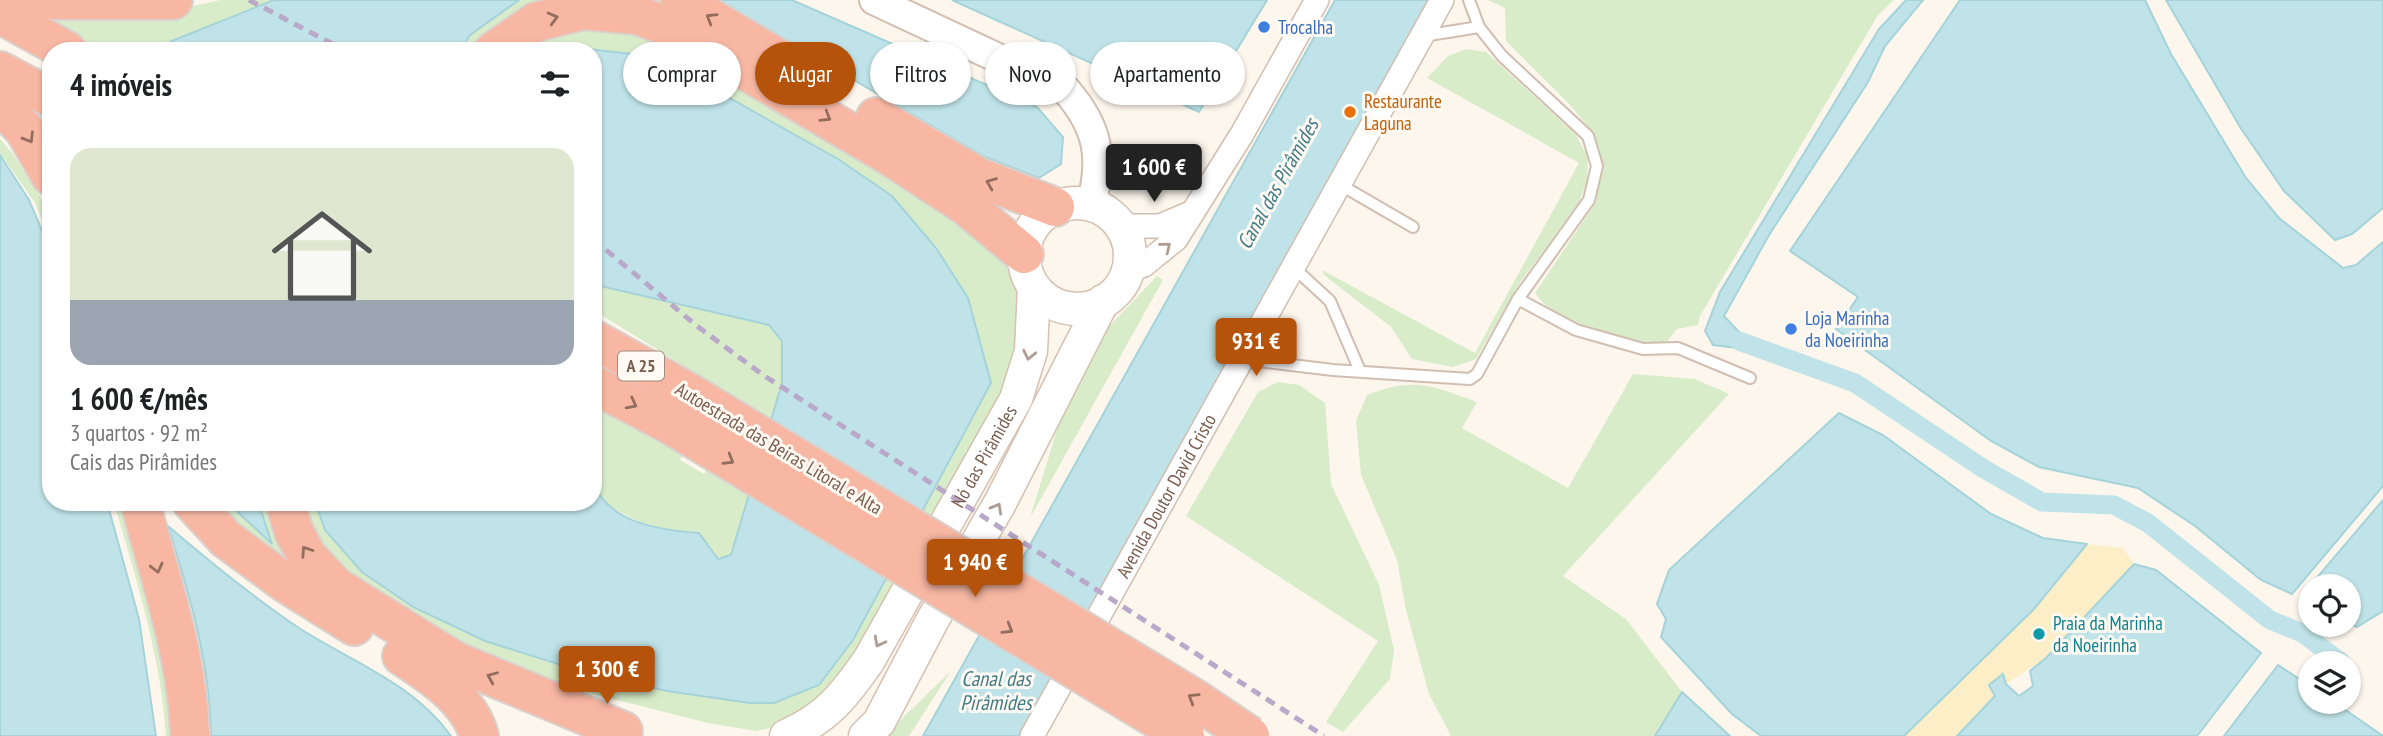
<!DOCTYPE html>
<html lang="pt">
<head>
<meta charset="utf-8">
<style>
	body { margin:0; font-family:"PT Sans Narrow",sans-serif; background:#f2f2f2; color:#202124; height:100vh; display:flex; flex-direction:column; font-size:26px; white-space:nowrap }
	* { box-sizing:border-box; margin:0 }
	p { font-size:23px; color:#757577 }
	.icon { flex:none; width:38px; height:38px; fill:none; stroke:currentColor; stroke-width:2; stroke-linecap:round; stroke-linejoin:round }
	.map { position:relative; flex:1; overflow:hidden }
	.details { position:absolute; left:42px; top:42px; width:560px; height:469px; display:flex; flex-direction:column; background:#fff; border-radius:28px; box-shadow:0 2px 5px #0004 }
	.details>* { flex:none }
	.hud { position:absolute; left:623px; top:42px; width:665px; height:63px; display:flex; gap:14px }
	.controls { position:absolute; left:2298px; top:574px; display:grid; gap:14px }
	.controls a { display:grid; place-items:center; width:63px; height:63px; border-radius:50%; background:#fff; box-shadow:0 2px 5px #0004; font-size:35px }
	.price { position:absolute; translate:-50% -60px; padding:0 16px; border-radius:7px; background:#b45309; color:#fff; font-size:23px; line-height:46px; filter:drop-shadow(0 2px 4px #0008) }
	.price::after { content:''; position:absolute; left:50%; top:42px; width:21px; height:16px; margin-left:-10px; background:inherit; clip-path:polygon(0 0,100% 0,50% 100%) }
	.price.selected { background:#222; color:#fff }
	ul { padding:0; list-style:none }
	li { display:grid; align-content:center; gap:14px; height:371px; padding:0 28px }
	li span { display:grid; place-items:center; height:217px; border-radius:21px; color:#555 }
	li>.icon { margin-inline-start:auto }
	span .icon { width:126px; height:126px; fill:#fffc; stroke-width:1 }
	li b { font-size:30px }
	h2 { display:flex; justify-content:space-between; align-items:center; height:84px; padding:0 28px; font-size:30px }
	.pill { padding:0 24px; border-radius:32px; background:#fff; box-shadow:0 2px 5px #0004; font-size:24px; line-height:63px }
	.pill.selected { background:#b45309; color:#fff }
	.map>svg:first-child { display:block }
	.green { fill:#d8ecc9 }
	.sand { fill:#fcefc7 }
	.water { fill:#bfe3e8; stroke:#a5d3da; stroke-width:2 }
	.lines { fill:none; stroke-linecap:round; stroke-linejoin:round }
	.canal { stroke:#bfe3e8; stroke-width:19 }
	.service-casing { stroke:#d1beb0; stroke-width:14 }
	.minor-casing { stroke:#d1beb0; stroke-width:26 }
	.tertiary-casing { stroke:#d1beb0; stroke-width:32 }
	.secondary-casing { stroke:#d6c0b0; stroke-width:35 }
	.motorway-casing { stroke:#dad1cd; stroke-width:42 }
	.service { stroke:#fff; stroke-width:10 }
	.minor { stroke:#fff; stroke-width:23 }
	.tertiary { stroke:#fff; stroke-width:28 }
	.secondary { stroke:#fff; stroke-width:32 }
	.motorway { stroke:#f7b7a3; stroke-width:38 }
	.rail { stroke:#b9a8c9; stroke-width:5; stroke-dasharray:10 7; stroke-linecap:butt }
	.motorway-bridge-casing { stroke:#dad1cd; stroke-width:42; stroke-linecap:butt }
	.motorway-bridge { stroke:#f7b7a3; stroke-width:38 }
	.oneway { stroke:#936e5e }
	.oneway2 { stroke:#af9d94 }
	.shop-dot { fill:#3f7fe0; stroke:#fffaf3; stroke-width:2.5 }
	.food-dot { fill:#e8710a; stroke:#fffaf3; stroke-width:2.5 }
	.culture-dot { fill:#0f9aa8; stroke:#fffaf3; stroke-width:2.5 }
	.labels { text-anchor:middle; stroke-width:6; stroke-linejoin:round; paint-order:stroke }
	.shield { fill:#fffaf3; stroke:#a28b7f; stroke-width:2 }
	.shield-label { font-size:18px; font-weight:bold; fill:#7a5c4d }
	.shop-label { font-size:19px; fill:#366cbe; stroke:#fffaf3; text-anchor:start }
	.food-label { font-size:19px; fill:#c56008; stroke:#fffaf3; text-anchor:start }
	.street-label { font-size:19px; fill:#7a5c4d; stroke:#fffaf3 }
	.culture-label { font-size:19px; fill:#0d838f; stroke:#fffaf3; text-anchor:start }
	.water-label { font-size:21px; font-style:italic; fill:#437c86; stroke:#fffaf3 }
</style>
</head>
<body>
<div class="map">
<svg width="2383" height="736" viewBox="0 0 2383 736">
	<rect width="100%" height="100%" fill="#fdf6ec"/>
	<g class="green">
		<path d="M220,0H274L172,41L165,46V51H103L38,17L180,9Z"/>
		<path d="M519,0H641L483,51H460L470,35Z"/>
		<path d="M1488,0H1894L1878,15L1700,316L1698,325L1677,329L1664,345C1626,343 1557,327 1535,293L1596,202L1601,167L1593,133L1571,106L1506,41L1505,8Z"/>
		<path d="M629,26L865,154L1005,254L1015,278L1020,304L1017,348L995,407L858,651L822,697L775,727L756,731L708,723L522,676L379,601L320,550L299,502H315L325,530L362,572L413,607L485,641L584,672L667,691L750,703H774L819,685L853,640L991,383L968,298L936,248L892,197L838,159L669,64L588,49L514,51L551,28Z"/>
		<path d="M1466,49L1486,52L1576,135L1588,157L1587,180L1579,203L1521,281L1476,359L1453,367L1412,359L1391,327L1324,275L1322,270L1475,353L1579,163L1427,78L1448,56Z"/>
		<path d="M0,139L13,154L51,214V241L35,203L0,153Z"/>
		<path d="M1157,276L1163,280L1030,518L1063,410L1100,336Z"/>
		<path d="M593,280L605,287L770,325L782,341V383L731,555L718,559L699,533L652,529L602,502L593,484V407L683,455L680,460L704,474L744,403L593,310Z"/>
		<path d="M1633,374L1695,379L1729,394L1563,576L1626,619L1682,692L1655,736H1451L1429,694L1406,610L1397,560L1361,475L1356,421L1367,395C1415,377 1430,385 1477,402L1462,428L1568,488Z"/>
		<path d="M1278,382L1299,385L1325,403L1331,484L1379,585L1394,650L1390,679L1343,732L1326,722L1378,641L1186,516L1258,392Z"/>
		<path d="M114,502H125L155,622L176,736H166C161,655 136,580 114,502Z"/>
		<path d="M205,502H227L271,543L258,502H275L318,583Z"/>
		<path d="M951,671L909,736H884Z"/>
	</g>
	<path class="sand" d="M2087,544L2123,548L2134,564L2046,658L2006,684H1989L1996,695L1957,736H1904L2034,609Z"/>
	<g class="water">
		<path d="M274,0H519L470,35L460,51H165L164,47L172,41Z"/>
		<path d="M718,0H792L1037,107L1063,137L1061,164L1039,178L985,157Z"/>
		<path d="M952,0H1267L1199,112Z"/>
		<path d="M1335,0H1429L1019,736H923Z"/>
		<path d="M1906,0H1923L1885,46L1868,82L1769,235L1724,316L1741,334L1737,348L1713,345L1705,331L1720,292L1879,29Z"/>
		<path d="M1960,0H2145L2171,54L2246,178L2279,218L2343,268L2356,265L2383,242V486L2292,594L2261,580L2195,526L2138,488L2039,467L1991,441L1836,329L1858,297L1790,251Z"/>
		<path d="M2166,0H2383V208L2352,234L2335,240L2284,191L2240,127Z"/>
		<path d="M588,49L641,55L669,64L838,159L892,196L936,248L968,298L991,383L853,640L819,685L774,703H750L667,691L584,672L485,641L413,607L362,572L325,530L315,502H593V484C612,524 659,530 699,533L718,559L731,555L782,383V341L769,325L605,287L593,280V51H582Z"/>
		<path d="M0,155L29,200L51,252V502H107L139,619L156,736H0Z"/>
		<path d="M1839,413L1883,435L1991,514L2043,538L2087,544L2034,609L1904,736H1761L1732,714L1661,637L1666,619L1657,604L1669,570Z"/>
		<path d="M2383,500V611L2357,627L2349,623L2348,586H2310V601L2302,595Z"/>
		<path d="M227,502H258L272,544Z"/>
		<path d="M168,526C210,562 253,597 299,628C352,662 413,683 451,736H211C210,662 190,596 168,526Z"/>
		<path d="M2134,564L2156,570L2261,653L2197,736H1957L1995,696L1989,685L2003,674L2006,684L2019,696L2033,686L2030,671L2046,658Z"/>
		<path d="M2278,665L2310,686V702H2334L2383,736H2224Z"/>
		<path d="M1682,692L1730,736H1655Z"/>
	</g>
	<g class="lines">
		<path class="canal" d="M1739,341L1855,383L1984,469L2042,502L2114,505L2148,523L2270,620L2302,633L2341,662"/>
		<defs>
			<g id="service">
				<path d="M1423,36L1479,27"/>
				<path d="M1339,184L1413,227"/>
				<path d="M1294,268L1330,301L1360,371"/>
				<path d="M1518,299L1576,330L1643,349L1678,348L1750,378"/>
				<path d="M1242,359L1333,370L1470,379L1477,374L1518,299L1589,200L1597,166L1588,136L1502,56L1479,27L1469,0"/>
			</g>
			<g id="minor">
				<path d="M1121,226H1160L1193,212"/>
				<path d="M1128,270L1144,265L1176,239L1242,134L1317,0"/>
				<path id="s1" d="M1032,736L1442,0"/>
			</g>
			<path id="tertiary" d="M874,0L1066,90C1098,127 1104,157 1091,205"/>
			<g id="secondary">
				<circle cx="1077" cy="256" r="53"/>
				<path id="s2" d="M786,736C827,718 844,696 869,660L1016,399L1031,351L1034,287"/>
				<path d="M865,736L879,722L932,621L1000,503L1103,301"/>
			</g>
			<g id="motorway">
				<path d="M28,0H173"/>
				<path d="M680,0L779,59"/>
				<path d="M0,14L67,51"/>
				<path d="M494,51L536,22L583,10L637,15L677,30L890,156L965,205L1024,254"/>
				<path d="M0,71L51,98"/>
				<path d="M0,105L24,129L51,176"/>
				<path d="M876,117L978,177L1055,207"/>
				<path d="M593,339L688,392"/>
				<path d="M593,384L671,425"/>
				<path d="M140,502C160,578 188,657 190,736"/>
				<path d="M192,502L226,539L287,584L354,626"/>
				<path d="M285,502L294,532L307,556L336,587L455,661L623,731"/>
				<path d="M402,656C431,675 470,700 479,736"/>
			</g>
		</defs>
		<use href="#service" class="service-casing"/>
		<use href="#minor" class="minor-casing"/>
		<use href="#tertiary" class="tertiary-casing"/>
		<use href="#secondary" class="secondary-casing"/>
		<use href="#motorway" class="motorway-casing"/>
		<use href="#service" class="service"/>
		<use href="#minor" class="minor"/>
		<use href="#tertiary" class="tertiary"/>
		<use href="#secondary" class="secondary"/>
		<use href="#motorway" class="motorway"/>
		<g class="rail">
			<path d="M249,0L346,51"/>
			<path d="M593,239L697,326L763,375L1324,736"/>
		</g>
		<defs>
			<g id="motorway-bridge">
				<path d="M688,392L1195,699L1250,736"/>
				<path d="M671,425L1185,736"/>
			</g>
		</defs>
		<use href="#motorway-bridge" class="motorway-bridge-casing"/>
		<use href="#motorway-bridge" class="motorway-bridge"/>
	</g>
	<defs><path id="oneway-chevron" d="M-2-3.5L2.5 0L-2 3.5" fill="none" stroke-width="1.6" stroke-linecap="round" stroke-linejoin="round" transform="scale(1.75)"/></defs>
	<g class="oneway">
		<use href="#oneway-chevron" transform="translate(553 18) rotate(-15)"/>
		<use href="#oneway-chevron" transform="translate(711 18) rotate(-149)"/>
		<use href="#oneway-chevron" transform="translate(826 117) rotate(31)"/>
		<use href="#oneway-chevron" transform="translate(29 138) rotate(59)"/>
		<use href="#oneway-chevron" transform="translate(991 183) rotate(-158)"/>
		<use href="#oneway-chevron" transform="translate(632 404) rotate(28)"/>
		<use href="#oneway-chevron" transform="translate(729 460) rotate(31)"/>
		<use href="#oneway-chevron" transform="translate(306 551) rotate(-124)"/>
		<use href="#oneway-chevron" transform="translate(157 568) rotate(76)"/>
		<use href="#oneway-chevron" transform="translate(1008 629) rotate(31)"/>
		<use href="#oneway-chevron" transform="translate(492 677) rotate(-157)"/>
		<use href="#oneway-chevron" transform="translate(1193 698) rotate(-148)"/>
	</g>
	<g class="oneway2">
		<use href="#oneway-chevron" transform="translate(1166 247) rotate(-39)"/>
		<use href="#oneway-chevron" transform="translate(1029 355) rotate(102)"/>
		<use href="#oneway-chevron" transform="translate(997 508) rotate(-61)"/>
		<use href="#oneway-chevron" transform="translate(879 642) rotate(118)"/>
	</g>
	<g class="shop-dot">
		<circle cx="1264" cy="27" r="7"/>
		<circle cx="1791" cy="329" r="7"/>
	</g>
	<circle class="food-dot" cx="1350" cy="112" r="7"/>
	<circle class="culture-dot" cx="2039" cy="634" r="7"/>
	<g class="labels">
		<rect class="shield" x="618" y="351.5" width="46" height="29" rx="5"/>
		<g class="shield-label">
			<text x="641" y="372">A 25</text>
		</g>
		<g class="shop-label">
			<text x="1278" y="34">Trocalha</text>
			<text x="1805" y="325">Loja Marinha<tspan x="1805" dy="22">da Noeirinha</tspan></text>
		</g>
		<g class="food-label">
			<text x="1364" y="108">Restaurante<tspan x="1364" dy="22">Laguna</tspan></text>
		</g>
		<g class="street-label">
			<text transform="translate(779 448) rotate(31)" y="7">Autoestrada das Beiras Litoral e Alta</text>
			<text dy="7" stroke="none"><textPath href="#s2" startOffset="348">Nó das Pirâmides</textPath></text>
			<text dy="7" stroke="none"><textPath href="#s1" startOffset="275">Avenida Doutor David Cristo</textPath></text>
		</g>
		<g class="culture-label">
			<text x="2053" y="630">Praia da Marinha<tspan x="2053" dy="22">da Noeirinha</tspan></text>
		</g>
		<g class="water-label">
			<text transform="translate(1278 184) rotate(-61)" y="7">Canal das Pirâmides</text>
			<text x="996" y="686">Canal das<tspan x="996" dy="24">Pirâmides</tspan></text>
		</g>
	</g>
</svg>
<div class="controls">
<a><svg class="icon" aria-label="locate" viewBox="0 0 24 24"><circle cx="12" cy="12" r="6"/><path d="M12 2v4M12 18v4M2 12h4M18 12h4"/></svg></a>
<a><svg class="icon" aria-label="layers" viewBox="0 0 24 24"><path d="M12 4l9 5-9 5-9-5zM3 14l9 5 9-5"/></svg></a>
</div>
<b class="price selected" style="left:1154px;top:204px">1 600 €</b>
<b class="price" style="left:1256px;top:378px">931 €</b>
<b class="price" style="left:975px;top:599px">1 940 €</b>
<b class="price" style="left:607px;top:706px">1 300 €</b>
<div class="hud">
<a class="pill">Comprar</a>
<a class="pill selected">Alugar</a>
<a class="pill">Filtros</a>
<a class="pill">Novo</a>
<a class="pill">Apartamento</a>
</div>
<section class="details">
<h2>4 imóveis<svg class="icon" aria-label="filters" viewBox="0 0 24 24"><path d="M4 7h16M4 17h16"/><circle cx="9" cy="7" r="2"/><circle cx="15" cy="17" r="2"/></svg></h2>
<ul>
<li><span style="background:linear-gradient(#dfe7d0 70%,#9aa5b1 0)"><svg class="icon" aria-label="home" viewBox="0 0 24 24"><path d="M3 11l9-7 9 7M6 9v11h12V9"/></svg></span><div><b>1 600 €/mês</b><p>3 quartos · 92 m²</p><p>Cais das Pirâmides</p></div></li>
</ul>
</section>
</div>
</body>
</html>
